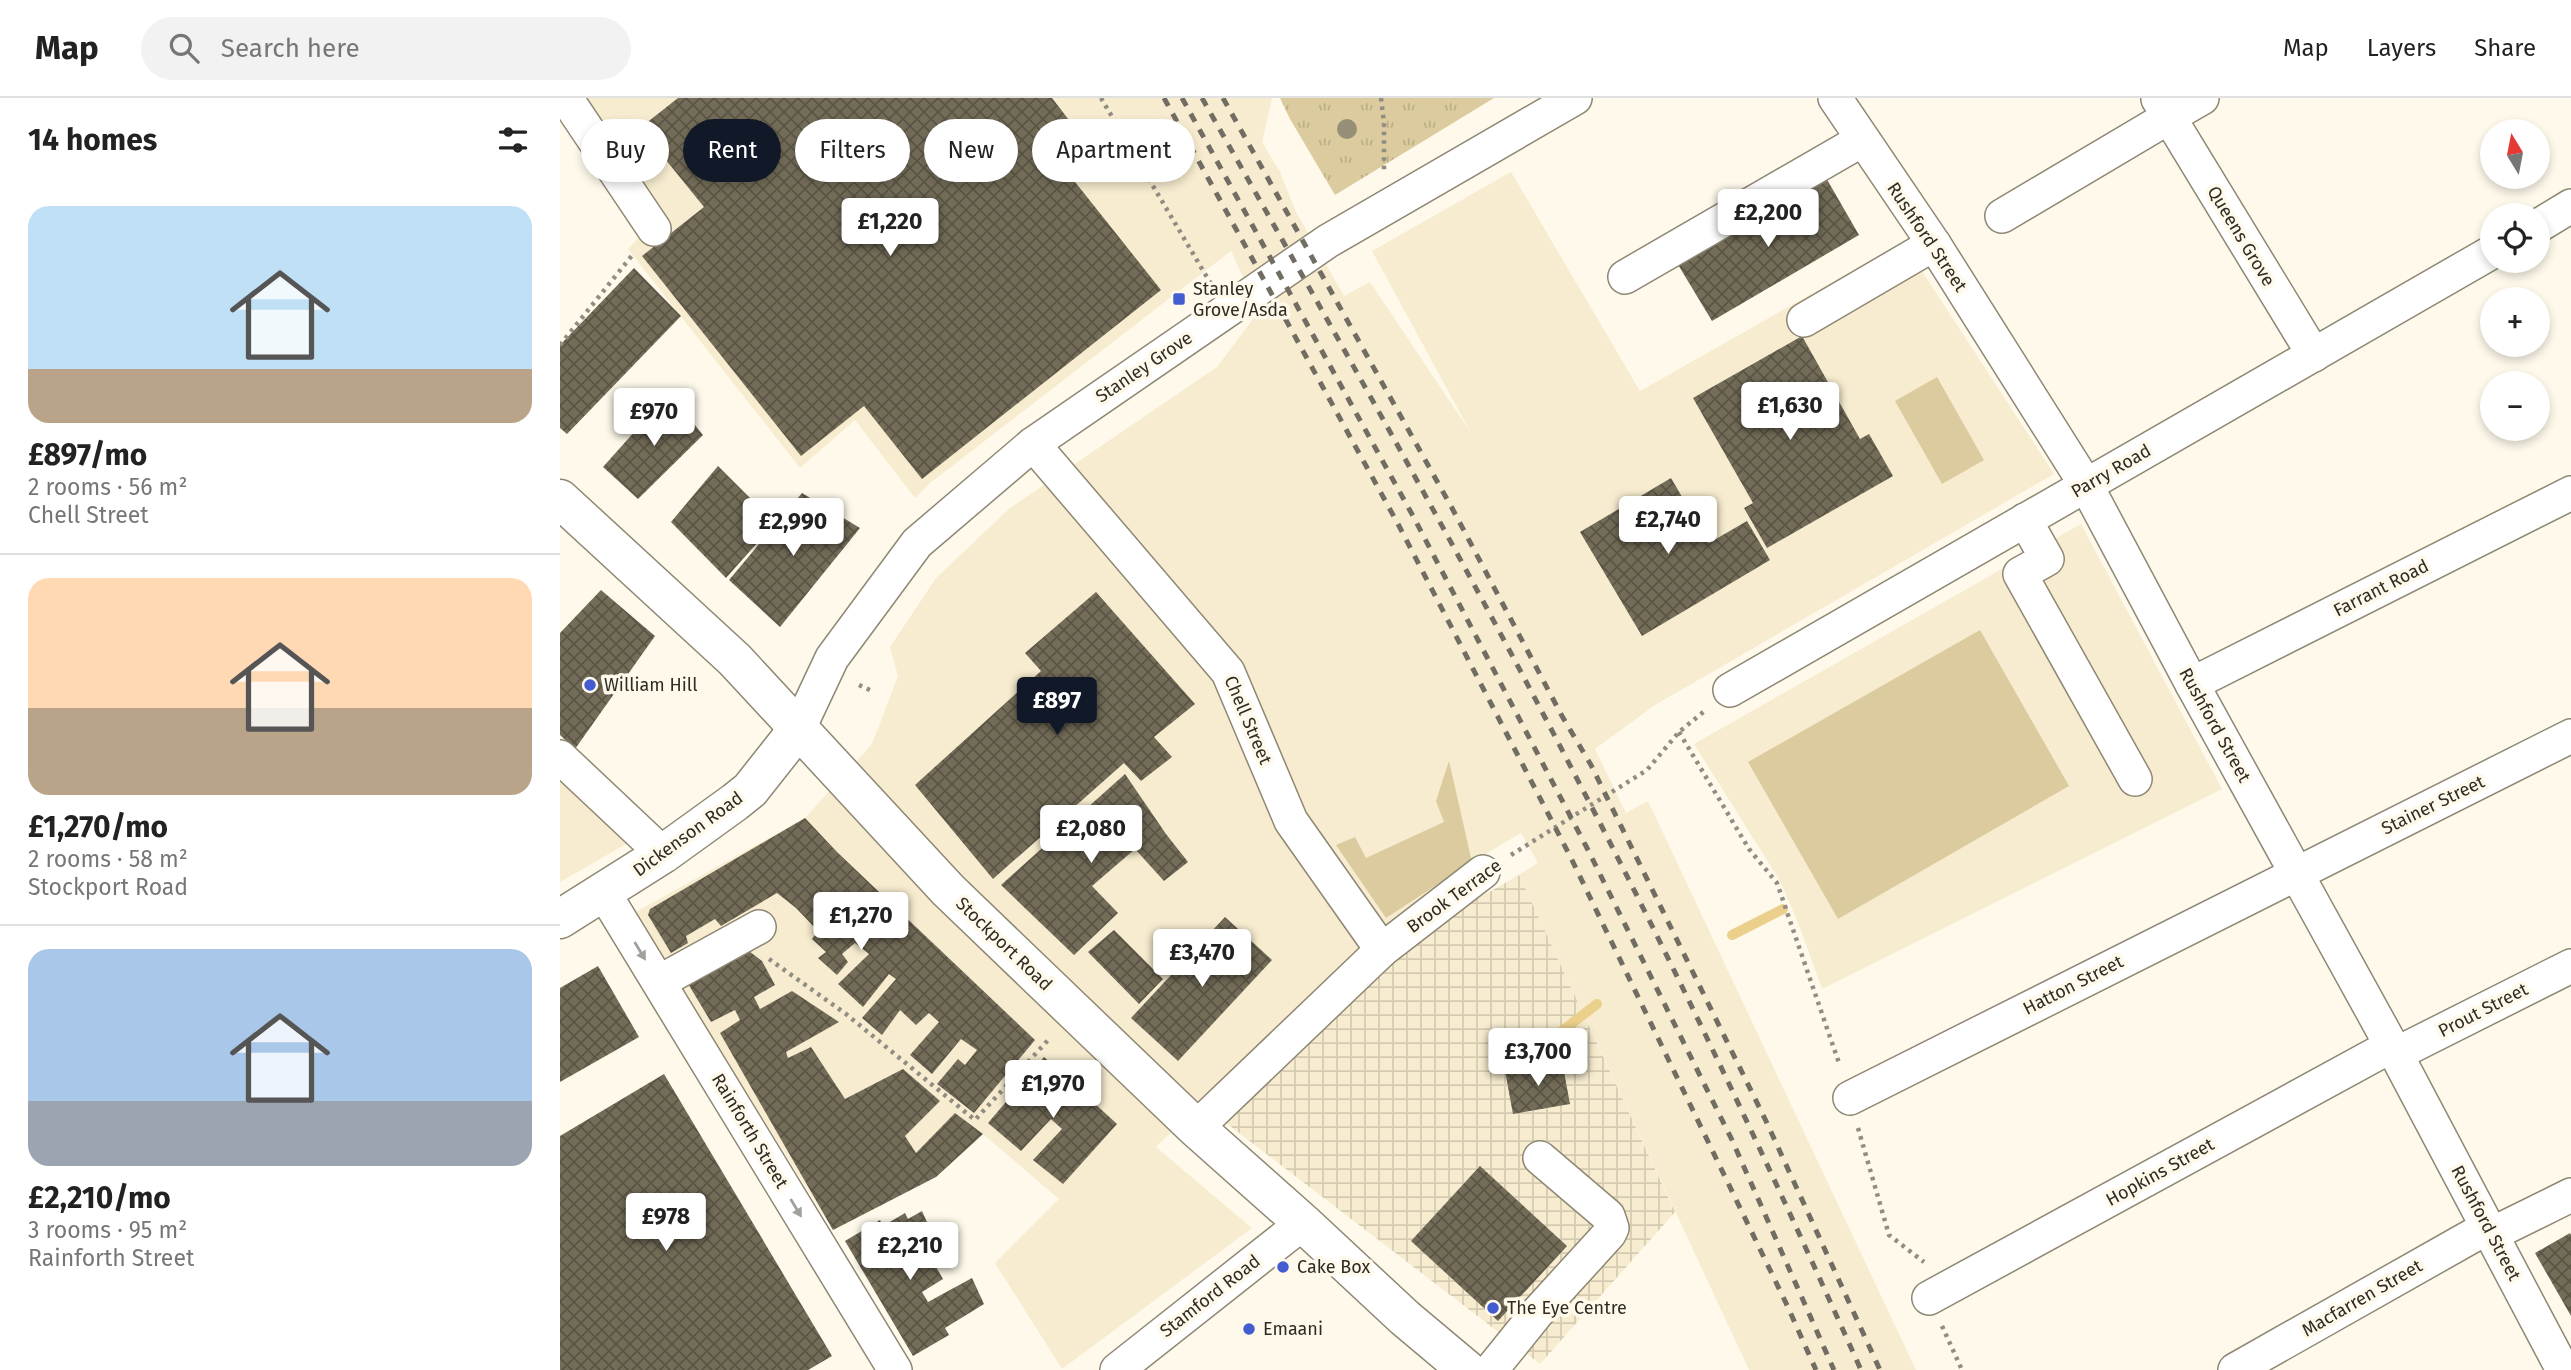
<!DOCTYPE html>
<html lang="en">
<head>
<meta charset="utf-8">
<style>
	body { margin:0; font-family:"Fira Sans",sans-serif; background:#f2f2f2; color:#222; height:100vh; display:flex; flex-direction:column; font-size:26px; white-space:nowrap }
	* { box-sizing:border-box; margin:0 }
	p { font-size:23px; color:#767676 }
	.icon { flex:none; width:38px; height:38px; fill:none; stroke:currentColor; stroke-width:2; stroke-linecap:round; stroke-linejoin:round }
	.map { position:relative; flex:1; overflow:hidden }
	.sheet { display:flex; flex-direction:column; background:#fff; width:560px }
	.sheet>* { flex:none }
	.guide { position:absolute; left:21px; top:21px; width:665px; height:63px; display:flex; gap:14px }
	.needle { width:46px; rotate:350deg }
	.fabs { position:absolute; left:1920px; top:21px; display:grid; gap:14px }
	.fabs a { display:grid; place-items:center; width:70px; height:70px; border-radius:50%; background:#fff; box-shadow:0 4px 10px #0003; font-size:35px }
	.price { position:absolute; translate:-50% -60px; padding:0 16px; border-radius:7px; background:#fff; color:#222; font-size:23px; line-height:46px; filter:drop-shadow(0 2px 4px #0008) }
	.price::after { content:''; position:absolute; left:50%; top:42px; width:21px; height:16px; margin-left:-10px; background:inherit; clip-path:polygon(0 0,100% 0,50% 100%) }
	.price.selected { background:#111827; color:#fff }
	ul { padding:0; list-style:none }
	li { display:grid; align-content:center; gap:14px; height:371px; padding:0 28px }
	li+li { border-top:2px solid #e0e0e0 }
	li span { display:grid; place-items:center; height:217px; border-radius:21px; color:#555 }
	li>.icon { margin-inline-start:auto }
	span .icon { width:126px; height:126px; fill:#fffc; stroke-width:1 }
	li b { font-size:30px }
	h2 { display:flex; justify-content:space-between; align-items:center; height:84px; padding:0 28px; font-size:30px }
	.tag { padding:0 24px; border-radius:32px; background:#fff; box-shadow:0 4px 10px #0003; font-size:24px; line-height:63px }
	.tag.selected { background:#111827; color:#fff }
	header { display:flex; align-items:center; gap:42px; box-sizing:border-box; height:98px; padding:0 35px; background:#fff; border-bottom:2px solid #e0e0e0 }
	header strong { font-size:33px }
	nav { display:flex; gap:38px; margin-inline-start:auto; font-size:24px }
	.search { width:490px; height:63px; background:#f2f2f2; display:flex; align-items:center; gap:18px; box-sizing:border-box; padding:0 24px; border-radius:38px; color:#767676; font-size:26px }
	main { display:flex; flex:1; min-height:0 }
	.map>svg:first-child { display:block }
	.built { fill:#f7eccf }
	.industrial { fill:url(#industrial-grid) }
	.grass { fill:#dbcb9e }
	.park { fill:url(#park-tufts) }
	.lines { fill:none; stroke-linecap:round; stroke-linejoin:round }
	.stream { stroke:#ead08a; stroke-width:10 }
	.building { fill:url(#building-cross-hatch) }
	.minor-casing { stroke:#8e8773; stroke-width:36 }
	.highway-casing { stroke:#8e8773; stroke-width:41 }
	.path { stroke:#918d82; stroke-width:4.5; stroke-dasharray:3.5 5; stroke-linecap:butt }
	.minor { stroke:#fff; stroke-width:33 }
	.highway { stroke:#fff; stroke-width:38 }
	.rail { stroke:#716d63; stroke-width:5; stroke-dasharray:9 9; stroke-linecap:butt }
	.tree { fill:#968e76 }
	.oneway { fill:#a1a09c }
	.poi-dot { fill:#435cd0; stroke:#fef9eb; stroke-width:2.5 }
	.labels { text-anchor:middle; stroke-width:7; stroke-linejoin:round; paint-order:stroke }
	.street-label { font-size:18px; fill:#2f2c24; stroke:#fef9eb }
	.poi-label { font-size:18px; fill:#2f2c24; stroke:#fef9eb; text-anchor:start }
</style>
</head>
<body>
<header>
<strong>Map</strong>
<div class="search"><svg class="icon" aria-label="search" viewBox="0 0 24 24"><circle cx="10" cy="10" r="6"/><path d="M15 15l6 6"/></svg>Search here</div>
<nav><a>Map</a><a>Layers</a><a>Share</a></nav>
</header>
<main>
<section class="sheet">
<h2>14 homes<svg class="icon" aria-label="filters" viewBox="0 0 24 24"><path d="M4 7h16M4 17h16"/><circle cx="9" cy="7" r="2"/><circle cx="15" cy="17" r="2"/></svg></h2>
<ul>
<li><span style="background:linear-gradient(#bfe0f5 75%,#b9a48a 0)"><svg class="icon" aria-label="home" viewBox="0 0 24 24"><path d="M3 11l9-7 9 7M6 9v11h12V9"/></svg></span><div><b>£897/mo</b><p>2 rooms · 56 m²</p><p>Chell Street</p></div></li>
<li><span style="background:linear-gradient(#ffd9b3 60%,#b9a48a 0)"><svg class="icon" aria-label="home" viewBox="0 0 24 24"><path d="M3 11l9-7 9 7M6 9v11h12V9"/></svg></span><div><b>£1,270/mo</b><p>2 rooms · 58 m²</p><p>Stockport Road</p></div></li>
<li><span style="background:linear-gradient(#a9c7e8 70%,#9aa5b1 0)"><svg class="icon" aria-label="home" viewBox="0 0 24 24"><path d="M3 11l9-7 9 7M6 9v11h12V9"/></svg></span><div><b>£2,210/mo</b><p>3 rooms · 95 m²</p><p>Rainforth Street</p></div></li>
</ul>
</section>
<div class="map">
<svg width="2011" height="1272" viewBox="0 0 2011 1272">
	<defs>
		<pattern id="industrial-grid" width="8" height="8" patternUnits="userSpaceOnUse" patternTransform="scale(1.75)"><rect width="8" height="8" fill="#f7eccf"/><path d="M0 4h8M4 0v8" fill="none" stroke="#d4cbb2"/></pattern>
		<pattern id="park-tufts" width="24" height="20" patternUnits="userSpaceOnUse" patternTransform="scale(1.75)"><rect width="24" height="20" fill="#dbcb9e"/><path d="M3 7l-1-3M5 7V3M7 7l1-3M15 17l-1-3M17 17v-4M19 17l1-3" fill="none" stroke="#bcae88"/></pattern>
		<pattern id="building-cross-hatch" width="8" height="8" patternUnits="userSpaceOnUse" patternTransform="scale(1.75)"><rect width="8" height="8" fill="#736c58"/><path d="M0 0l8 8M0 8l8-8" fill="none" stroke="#5a5445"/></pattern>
	</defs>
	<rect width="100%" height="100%" fill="#fef9eb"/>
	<g class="built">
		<path d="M22,0H712L702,44L720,74L736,114L784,198L810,184L911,335L812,153L951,74L1080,293L1343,144L1494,376L1095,607L1035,651L1066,715L1088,703L1356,1272H1189L959,777L978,765L961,735L912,764L802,851L596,1049L692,1130L502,1271L435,1165L499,1101L423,1036L376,1079L273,1132L74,815L245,720L312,646L338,578L330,549L376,480L450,410L657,269L699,213L671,153L370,385L355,400L295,322L240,370L68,151L104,113Z"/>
		<path d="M1521,426L1662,691L1262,891L1239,827L1220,783L1134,646Z"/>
		<path d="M0,682L68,745L0,784Z"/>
	</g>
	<path class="industrial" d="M959,777L1115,1114L980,1266L661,1021L857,835Z"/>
	<g class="grass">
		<path d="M1377,279L1424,362L1382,386L1335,303Z"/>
		<path d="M1420,532L1509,688L1278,821L1188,664Z"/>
		<path d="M889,663L912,764L826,820L776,747L795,739L806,760L884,724L876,703Z"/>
	</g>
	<path class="park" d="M720,0H934L775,97L730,21Z"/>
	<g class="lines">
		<g class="stream">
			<path d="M1172,837L1223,811"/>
			<path d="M1002,933L1037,906"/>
		</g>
	</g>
	<g class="building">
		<path d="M118,0H492L522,39L496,60L601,192L362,381L304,308L241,358L82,158L144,109L80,30Z"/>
		<path d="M1265,78L1299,137L1152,223L1117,165Z"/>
		<path d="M74,170L121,218L7,336L0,330V247Z"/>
		<path d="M1242,238L1300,341L1309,336L1333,378L1207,450L1184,410L1193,405L1133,300Z"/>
		<path d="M109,295L143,337L78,401L43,369Z"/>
		<path d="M158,368L215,425L166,480L111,424Z"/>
		<path d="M1111,380L1149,445L1187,423L1210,462L1082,538L1020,434Z"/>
		<path d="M242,395L300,430L220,529L169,482Z"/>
		<path d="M41,492L95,538L15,651L0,637V535Z"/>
		<path d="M536,494L635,606L594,639L612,659L581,683L564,665L433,781L355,687L481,573L465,555Z"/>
		<path d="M565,676L606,736L628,764L604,783L575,751L532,788L558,815L514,857L441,787Z"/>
		<path d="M245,720L277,754L475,942L414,1015L377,986L398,961L405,967L417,952L401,941L372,976L350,957L379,924L369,915L356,927L340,912L322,937L302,920L336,881L329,876L303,909L278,886L309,856L295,845L282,856L288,864L277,877L258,860L266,854L252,841L258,833L236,810L217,795L161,828L155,821L126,838L128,845L111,855L88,817L90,811Z"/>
		<path d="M665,819L712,862L618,963L571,920Z"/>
		<path d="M554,832L603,881L579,906L528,854Z"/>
		<path d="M185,850L202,863L215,887L194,899L200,911L232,893L279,924L226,954L228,960L251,949L285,1001L343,971L380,1003L345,1038L356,1055L395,1015L423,1036L376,1079L273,1132L160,935L180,922L175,912L151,924L127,884Z"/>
		<path d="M38,868L79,939L0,984V890Z"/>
		<path d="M484,959L557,1026L503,1086L473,1062L502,1031L491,1021L461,1053L428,1025Z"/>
		<path d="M1002,963L1010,1006L953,1016L945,973Z"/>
		<path d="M104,976L272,1258L248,1272H0V1038Z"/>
		<path d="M920,1068L1007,1148L938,1223L851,1143Z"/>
		<path d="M362,1113L370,1131L358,1138L361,1143L338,1156L344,1166L367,1153L383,1181L362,1194L368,1204L412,1180L424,1206L385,1230L389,1237L353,1258L285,1143L320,1122L323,1128L345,1115L348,1121Z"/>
		<path d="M2010,1135L2011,1137V1218L1975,1155Z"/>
	</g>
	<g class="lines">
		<defs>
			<g id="minor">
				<path d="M6,0L94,131"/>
				<path d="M1275,0L1374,146L1526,387L1632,586L1836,956L2003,1272"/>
				<path d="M1642,0L1609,19L1754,257"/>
				<path d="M1442,118L1609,19L1598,1"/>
				<path d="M1978,128L2011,108"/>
				<path d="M1065,179L1302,42"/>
				<path d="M1244,222L1374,146"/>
				<path d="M473,346L668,574L731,723L822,852"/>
				<path d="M1465,422L1487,461L1460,476L1575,681"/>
				<path d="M1632,586L2011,395"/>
				<path d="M1170,592L1932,154"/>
				<path d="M239,630L272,560L357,445L473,346L768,143L1015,0"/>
				<path d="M0,659L103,756"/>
				<path d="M44,795L335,1272"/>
				<path d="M99,884L199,829"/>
				<path d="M1836,956L2011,868"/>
				<path d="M1290,1000L2011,638"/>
				<path d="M636,1030L822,852L923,774"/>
				<path d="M1932,1136L2011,1097"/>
				<path d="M1369,1200L1831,948"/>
				<path d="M557,1272L743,1125"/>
				<path d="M931,1272L977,1215L1049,1136L1052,1130L1048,1118L980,1060"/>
				<path d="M1675,1272L1928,1129"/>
			</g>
			<g id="highway">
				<path d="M0,401L175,562L388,792L514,913L636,1030L743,1125L845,1220L907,1272"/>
				<path d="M0,821L103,756L175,704L190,692L239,630"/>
			</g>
		</defs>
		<use href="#minor" class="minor-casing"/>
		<use href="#highway" class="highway-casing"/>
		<g class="path">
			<path d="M541,0L651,186"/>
			<path d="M821,0L824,25V72"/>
			<path d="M0,247L74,155"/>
			<path d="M299,587L312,593"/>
			<path d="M1119,634L1189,751L1217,785L1280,968"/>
			<path d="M951,757L1087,672L1119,634L1147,611"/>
			<path d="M209,861L286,916L415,1022L489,941"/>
			<path d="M1298,1030L1329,1137L1364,1164"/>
			<path d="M1382,1228L1402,1272"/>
		</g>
		<use href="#minor" class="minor"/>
		<use href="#highway" class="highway"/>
		<g class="rail">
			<path d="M604,0L838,426L1011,760L1226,1205L1256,1272"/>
			<path d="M622,0L853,418L1027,750L1172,1042L1274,1272"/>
			<path d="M642,0C768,223 896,447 1014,675C1116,870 1211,1071 1301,1272"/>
			<path d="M663,0L892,410L1002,618L1031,667L1206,1023L1320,1272"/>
		</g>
	</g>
	<circle class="tree" cx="787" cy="31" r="10"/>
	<defs><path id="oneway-solid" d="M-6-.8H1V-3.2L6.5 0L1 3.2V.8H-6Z" transform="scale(1.75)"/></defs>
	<g class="oneway">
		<use href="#oneway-solid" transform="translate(80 853) rotate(59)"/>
		<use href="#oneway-solid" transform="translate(236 1110) rotate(59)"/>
	</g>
	<g class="poi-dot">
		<rect x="612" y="194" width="14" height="14" rx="3.5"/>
		<circle cx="30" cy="587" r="7"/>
		<circle cx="723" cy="1169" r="7"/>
		<circle cx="933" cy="1210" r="7"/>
		<circle cx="689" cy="1231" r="7"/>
	</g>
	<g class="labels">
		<g class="street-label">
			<text transform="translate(1681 138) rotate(59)" y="6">Queens Grove</text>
			<text transform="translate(1367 139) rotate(56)" y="6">Rushford Street</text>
			<text transform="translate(584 269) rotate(-34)" y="6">Stanley Grove</text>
			<text transform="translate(1551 373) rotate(-30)" y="6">Parry Road</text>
			<text transform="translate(1821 490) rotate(-27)" y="6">Farrant Road</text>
			<text transform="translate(688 622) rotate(67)" y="6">Chell Street</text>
			<text transform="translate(1655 627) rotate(61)" y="6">Rushford Street</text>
			<text transform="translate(1873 707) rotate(-26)" y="6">Stainer Street</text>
			<text transform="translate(128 736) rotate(-36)" y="6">Dickenson Road</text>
			<text transform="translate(894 798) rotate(-36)" y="6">Brook Terrace</text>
			<text transform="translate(444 846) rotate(44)" y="6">Stockport Road</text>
			<text transform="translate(1513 887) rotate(-27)" y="6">Hatton Street</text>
			<text transform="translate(1923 912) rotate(-27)" y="6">Prout Street</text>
			<text transform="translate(190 1033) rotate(59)" y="6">Rainforth Street</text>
			<text transform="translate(1600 1074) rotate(-29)" y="6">Hopkins Street</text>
			<text transform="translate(1926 1125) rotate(62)" y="6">Rushford Street</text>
			<text transform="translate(650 1198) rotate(-38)" y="6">Stamford Road</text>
			<text transform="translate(1802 1200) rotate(-30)" y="6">Macfarren Street</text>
		</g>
		<g class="poi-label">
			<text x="633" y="197">Stanley<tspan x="633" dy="21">Grove/Asda</tspan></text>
			<text x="44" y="593">William Hill</text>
			<text x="737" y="1175">Cake Box</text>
			<text x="947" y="1216">The Eye Centre</text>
			<text x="703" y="1237">Emaani</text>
		</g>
	</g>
</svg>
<div class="fabs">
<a><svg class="needle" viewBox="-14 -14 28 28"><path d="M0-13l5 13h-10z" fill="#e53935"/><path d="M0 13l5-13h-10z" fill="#767676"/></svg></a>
<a><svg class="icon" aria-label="locate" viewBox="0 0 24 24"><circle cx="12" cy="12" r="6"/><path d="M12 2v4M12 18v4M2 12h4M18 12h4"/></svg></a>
<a>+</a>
<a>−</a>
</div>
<b class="price" style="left:1208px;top:151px">£2,200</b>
<b class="price" style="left:330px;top:160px">£1,220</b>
<b class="price" style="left:1230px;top:344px">£1,630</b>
<b class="price" style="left:94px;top:350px">£970</b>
<b class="price" style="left:1108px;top:458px">£2,740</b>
<b class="price" style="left:233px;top:460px">£2,990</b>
<b class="price selected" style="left:497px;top:639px">£897</b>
<b class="price" style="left:531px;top:767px">£2,080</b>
<b class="price" style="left:301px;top:854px">£1,270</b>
<b class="price" style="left:642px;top:891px">£3,470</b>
<b class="price" style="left:978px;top:990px">£3,700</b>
<b class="price" style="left:493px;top:1022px">£1,970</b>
<b class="price" style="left:106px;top:1155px">£978</b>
<b class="price" style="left:350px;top:1184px">£2,210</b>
<div class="guide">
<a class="tag">Buy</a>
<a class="tag selected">Rent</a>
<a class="tag">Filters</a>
<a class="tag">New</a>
<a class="tag">Apartment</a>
</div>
</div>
</main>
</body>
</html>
